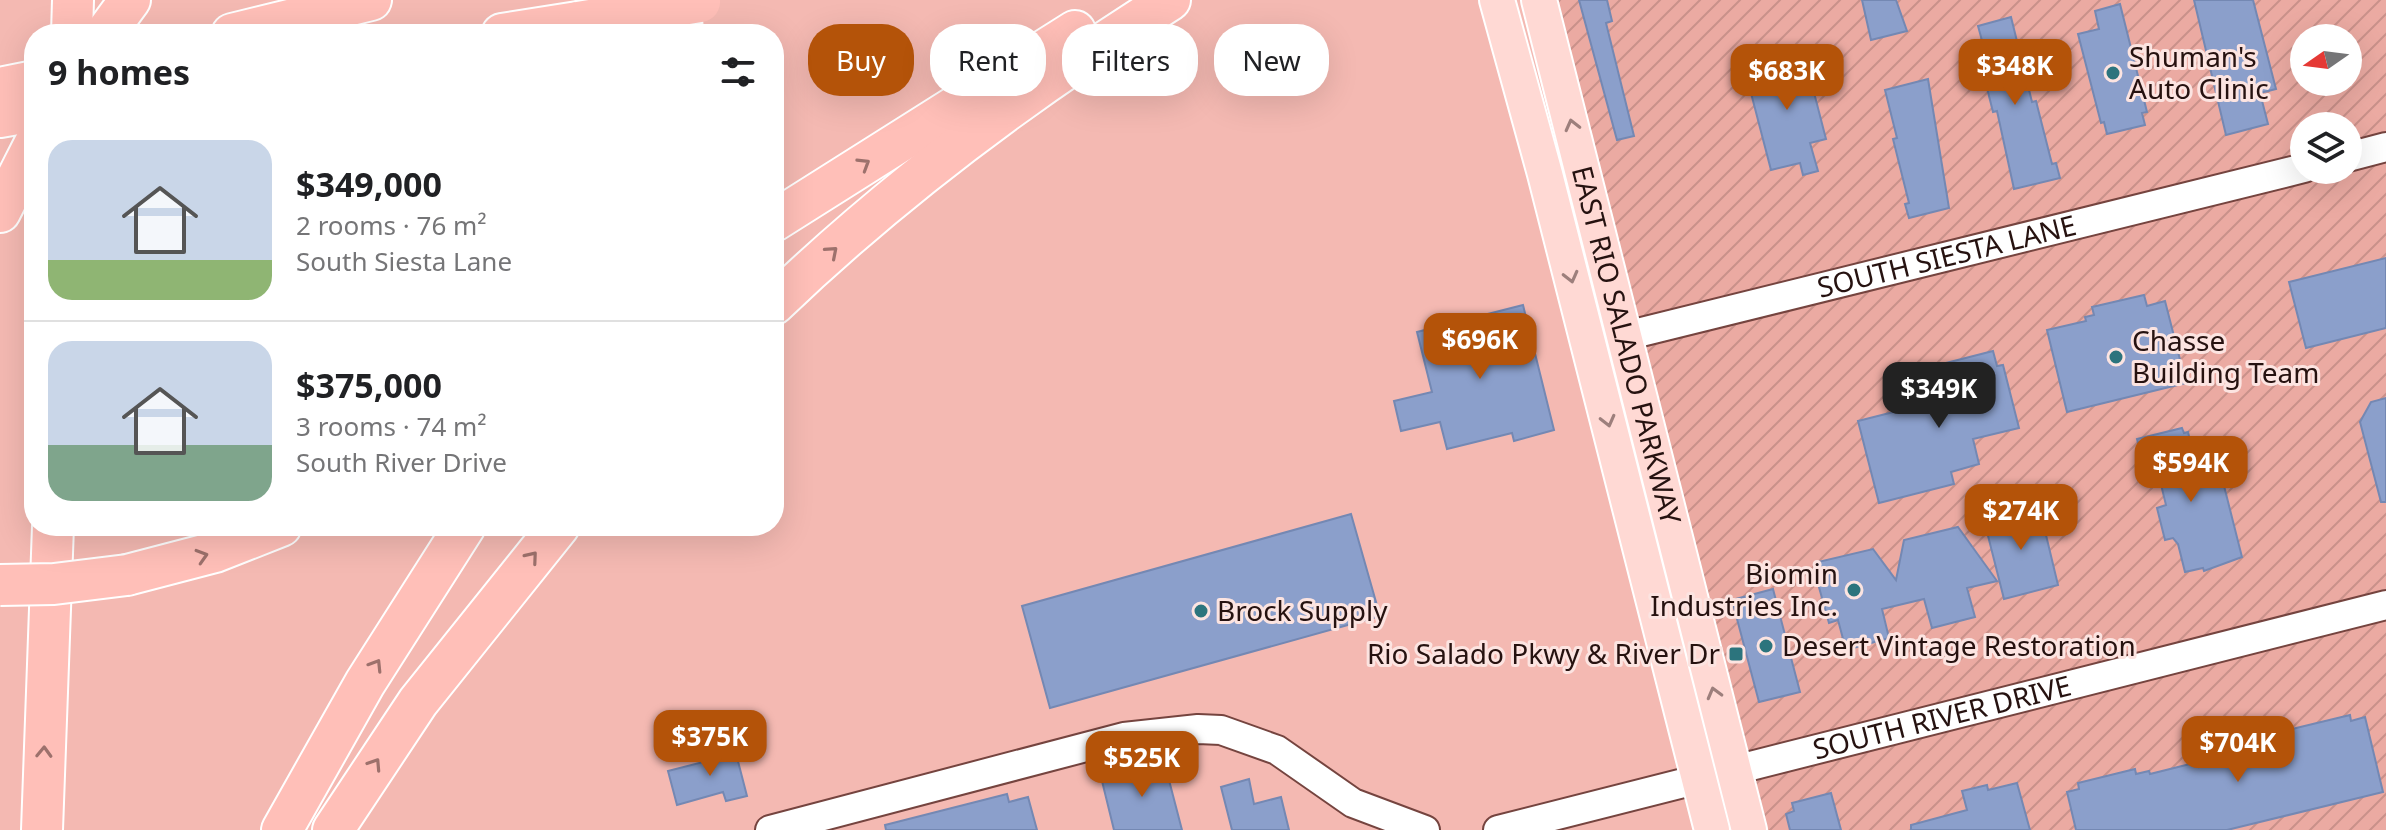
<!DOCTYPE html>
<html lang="en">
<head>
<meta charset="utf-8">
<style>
	body { margin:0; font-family:"Noto Sans",sans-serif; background:#f6f6f6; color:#202124; height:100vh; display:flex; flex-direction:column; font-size:30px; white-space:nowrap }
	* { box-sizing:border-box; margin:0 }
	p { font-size:26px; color:#757577 }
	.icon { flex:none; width:44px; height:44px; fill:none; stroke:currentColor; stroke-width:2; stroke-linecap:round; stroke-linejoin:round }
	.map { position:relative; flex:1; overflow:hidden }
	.drawer { position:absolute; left:24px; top:24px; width:760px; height:512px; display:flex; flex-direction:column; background:#fff; border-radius:32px; box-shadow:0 8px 32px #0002 }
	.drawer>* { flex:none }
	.guide { position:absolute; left:808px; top:24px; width:760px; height:72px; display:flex; gap:16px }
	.needle { width:52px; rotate:256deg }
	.controls { position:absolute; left:2290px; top:24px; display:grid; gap:16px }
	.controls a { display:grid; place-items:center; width:72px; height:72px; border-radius:50%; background:#fff; box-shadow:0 8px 32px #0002; font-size:40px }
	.price { position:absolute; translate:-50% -68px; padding:0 18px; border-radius:16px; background:#b45309; color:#fff; font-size:26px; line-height:52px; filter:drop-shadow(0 2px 4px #0008) }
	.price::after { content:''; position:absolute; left:50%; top:48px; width:24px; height:18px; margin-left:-12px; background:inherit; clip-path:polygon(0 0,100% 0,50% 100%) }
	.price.selected { background:#222; color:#fff }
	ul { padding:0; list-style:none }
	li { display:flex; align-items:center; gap:24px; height:200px; padding:0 24px }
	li+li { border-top:2px solid #e0e0e0 }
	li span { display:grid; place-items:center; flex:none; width:224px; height:160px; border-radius:24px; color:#555 }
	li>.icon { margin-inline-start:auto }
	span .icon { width:96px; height:96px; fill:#fffc; stroke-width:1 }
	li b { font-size:34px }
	h2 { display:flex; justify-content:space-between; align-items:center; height:96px; padding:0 24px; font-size:34px }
	.tag { padding:0 28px; border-radius:32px; background:#fff; box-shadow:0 8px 32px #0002; font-size:28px; line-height:72px }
	.tag.selected { background:#b45309; color:#fff }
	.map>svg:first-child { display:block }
	.industrial { fill:url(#industrial-furrows); fill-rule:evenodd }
	.building { fill:#8b9fcb; stroke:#7488b3; stroke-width:2 }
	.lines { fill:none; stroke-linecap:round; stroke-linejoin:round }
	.minor-casing { stroke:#75443f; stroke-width:32 }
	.major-casing { stroke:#fff; stroke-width:38 }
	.highway-casing { stroke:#fff; stroke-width:44 }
	.minor { stroke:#fff; stroke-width:28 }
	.major { stroke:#ffd9d4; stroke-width:34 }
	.highway { stroke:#ffbfb8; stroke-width:40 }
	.highway-bridge-casing { stroke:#fff; stroke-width:44; stroke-linecap:butt }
	.highway-bridge { stroke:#ffbfb8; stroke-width:40 }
	.oneway { stroke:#9d7f7c }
	.oneway2 { stroke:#9d716c }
	.poi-dot { fill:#2c747d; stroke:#fce4e1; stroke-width:3 }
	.labels { text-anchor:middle; stroke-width:6; stroke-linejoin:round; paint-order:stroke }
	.poi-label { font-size:28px; fill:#261210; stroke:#fce4e1; text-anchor:start }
	.street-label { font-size:28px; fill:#261210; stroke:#fce4e1 }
</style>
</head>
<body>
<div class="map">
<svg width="2386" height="830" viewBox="0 0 2386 830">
	<defs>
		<pattern id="industrial-furrows" width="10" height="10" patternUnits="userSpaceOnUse" patternTransform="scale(2)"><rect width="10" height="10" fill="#ebaaa2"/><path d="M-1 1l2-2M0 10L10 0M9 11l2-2" fill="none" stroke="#c9918a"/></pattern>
	</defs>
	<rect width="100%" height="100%" fill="#f4b9b2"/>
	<path class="industrial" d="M1556,0H2386V830H1764ZM2304,38H2348V82H2304ZM2304,126H2348V170H2304Z"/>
	<g class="building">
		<path d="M1579,0H1607L1612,21L1606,23L1634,136L1617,140Z"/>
		<path d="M1862,0H1896L1907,31L1871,40Z"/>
		<path d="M2194,0H2253L2276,89L2260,93L2268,124L2226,135Z"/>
		<path d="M2120,4L2147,112L2142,113L2145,125L2107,134L2104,122L2101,123L2078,34L2099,29L2095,11Z"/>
		<path d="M2011,17L2032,102L2036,101L2052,164L2056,163L2060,178L2014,189L1997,111L1993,112L1982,68L1989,66L1978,26Z"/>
		<path d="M1804,54L1826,139L1810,143L1818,171L1803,175L1800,163L1771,170L1745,70Z"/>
		<path d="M1928,79L1949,208L1909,218L1905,204L1909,203L1893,139L1897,138L1885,90Z"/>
		<path d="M2386,258V328L2306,348L2289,282Z"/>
		<path d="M2144,295L2147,306L2165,301L2186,383L2067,412L2047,330L2086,321L2085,317L2094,315L2092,307Z"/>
		<path d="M1523,305L1554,430L1514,441L1512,433L1447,449L1440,422L1401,431L1394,401L1432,392L1417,332Z"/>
		<path d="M1993,351L1997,366L2003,365L2019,428L1973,439L1979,464L1951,472L1954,484L1879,503L1858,421L1945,399L1940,382L1946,380L1942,364Z"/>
		<path d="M2386,398V502H2381L2360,422L2371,402Z"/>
		<path d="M2182,428L2184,433L2188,432L2192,449L2187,456L2195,485L2222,478L2242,557L2204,571L2203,568L2185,572L2178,544L2173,538L2165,540L2157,508L2166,505L2156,464L2144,467L2137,439Z"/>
		<path d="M2039,506L2058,585L2004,599L1984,520Z"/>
		<path d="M1351,514L1380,616L1050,708L1022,606Z"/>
		<path d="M1958,527L1997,581L1967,588L1975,617L1932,628L1924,599L1882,609L1889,638L1846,650L1838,620L1829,623L1815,573L1818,562L1873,549L1896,580L1904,540Z"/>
		<path d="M1773,589L1800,692L1759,702L1732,600Z"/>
		<path d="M2350,715L2351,721L2365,717L2383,792L2227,830H2076L2067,792L2079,789L2078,783L2135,769L2136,774L2149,771L2150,774L2198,762L2199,767L2236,758L2234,753L2293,735L2292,729Z"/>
		<path d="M733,742L747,796L726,801L723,792L677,805L668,771L715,759L712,748Z"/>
		<path d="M1164,761L1182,830H1114L1101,777Z"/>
		<path d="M1249,779L1254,804L1281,797L1289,830H1232L1221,787Z"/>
		<path d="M2017,783L2030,830H1911V825L1967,810L1962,791L1987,785L1988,790Z"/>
		<path d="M1831,793L1841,830H1790L1786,814L1794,811L1792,803Z"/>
		<path d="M1007,794L1009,802L1028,797L1037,830H886L885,825Z"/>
	</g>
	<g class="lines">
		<defs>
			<g id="minor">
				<path d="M2348,157L2386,147"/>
				<path id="s1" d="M1605,341L2304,168"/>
				<path d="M770,830L1124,737L1198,729L1221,730L1277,750L1353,803L1425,830"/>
				<path id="s2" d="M1498,830L2386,605"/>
			</g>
			<g id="major">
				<path d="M1497,0L1545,174L1712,830"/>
				<path id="s3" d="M1539,0L1749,830"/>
			</g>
			<g id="highway">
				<path d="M72,34L73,0"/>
				<path d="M105,34L130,0"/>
				<path d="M232,34L371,0"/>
				<path d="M502,34L578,22"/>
				<path d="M0,88L34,81"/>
				<path d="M0,117L34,111"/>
				<path d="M0,212L34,145"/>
				<path d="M774,221L1075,31"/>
				<path d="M774,304C894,189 1030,88 1170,0"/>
				<path d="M127,575L215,552L281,526"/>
				<path d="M42,830L53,526"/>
				<path d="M282,830L365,683L465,526"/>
				<path d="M333,830L418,702L559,526"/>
			</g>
		</defs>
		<use href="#minor" class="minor-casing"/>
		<use href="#major" class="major-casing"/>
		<use href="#highway" class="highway-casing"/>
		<use href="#minor" class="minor"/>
		<use href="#major" class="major"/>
		<use href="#highway" class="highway"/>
		<defs>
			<g id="highway-bridge">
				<path d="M578,22L700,2"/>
				<path d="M0,585L54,584L127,575"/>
			</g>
		</defs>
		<use href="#highway-bridge" class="highway-bridge-casing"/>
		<use href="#highway-bridge" class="highway-bridge"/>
	</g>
	<defs><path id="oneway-chevron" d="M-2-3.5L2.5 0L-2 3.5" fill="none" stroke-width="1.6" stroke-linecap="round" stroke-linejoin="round" transform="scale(2)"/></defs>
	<g class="oneway">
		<use href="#oneway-chevron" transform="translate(1572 125) rotate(-104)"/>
		<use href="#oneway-chevron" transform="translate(1571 277) rotate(76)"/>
		<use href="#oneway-chevron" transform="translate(1608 421) rotate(76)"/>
		<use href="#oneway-chevron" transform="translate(1714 693) rotate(-105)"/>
	</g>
	<g class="oneway2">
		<use href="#oneway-chevron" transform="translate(864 164) rotate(-32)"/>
		<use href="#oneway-chevron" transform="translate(832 252) rotate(-41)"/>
		<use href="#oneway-chevron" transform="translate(202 556) rotate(-17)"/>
		<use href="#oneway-chevron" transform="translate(532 557) rotate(-50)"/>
		<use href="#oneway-chevron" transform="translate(376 665) rotate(-58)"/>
		<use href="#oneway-chevron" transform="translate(44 752) rotate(-88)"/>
		<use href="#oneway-chevron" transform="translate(375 764) rotate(-57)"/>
	</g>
	<g class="poi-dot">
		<circle cx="2113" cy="73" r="8"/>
		<circle cx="2116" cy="357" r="8"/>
		<circle cx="1854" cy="590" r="8"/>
		<circle cx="1201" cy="611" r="8"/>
		<circle cx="1766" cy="646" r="8"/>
		<rect x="1728" y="646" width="16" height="16" rx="4"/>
	</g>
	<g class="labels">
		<g class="poi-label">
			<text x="2129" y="67">Shuman's<tspan x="2129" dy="32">Auto Clinic</tspan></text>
			<text x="2132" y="351">Chasse<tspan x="2132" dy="32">Building Team</tspan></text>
			<text x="1838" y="584" text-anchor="end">Biomin<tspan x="1838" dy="32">Industries Inc.</tspan></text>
			<text x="1217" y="621">Brock Supply</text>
			<text x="1782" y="656">Desert Vintage Restoration</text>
			<text x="1720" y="664" text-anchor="end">Rio Salado Pkwy &amp; River Dr</text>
		</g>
		<g class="street-label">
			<text dy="10" stroke="none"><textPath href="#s1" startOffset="352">SOUTH SIESTA LANE</textPath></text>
			<text dy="10" stroke="none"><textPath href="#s3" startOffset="356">EAST RIO SALADO PARKWAY</textPath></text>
			<text dy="10" stroke="none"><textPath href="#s2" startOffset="458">SOUTH RIVER DRIVE</textPath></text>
		</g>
	</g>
</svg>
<div class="controls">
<a><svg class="needle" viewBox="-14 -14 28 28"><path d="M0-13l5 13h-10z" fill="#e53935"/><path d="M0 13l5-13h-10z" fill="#757577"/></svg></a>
<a><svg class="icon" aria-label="layers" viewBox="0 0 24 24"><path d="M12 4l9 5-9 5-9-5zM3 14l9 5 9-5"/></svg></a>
</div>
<b class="price" style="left:2015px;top:107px">$348K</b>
<b class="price" style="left:1787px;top:112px">$683K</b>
<b class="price" style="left:1480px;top:381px">$696K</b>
<b class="price selected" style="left:1939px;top:430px">$349K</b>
<b class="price" style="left:2191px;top:504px">$594K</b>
<b class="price" style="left:2021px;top:552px">$274K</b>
<b class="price" style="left:710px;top:778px">$375K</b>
<b class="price" style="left:2238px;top:784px">$704K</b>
<b class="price" style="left:1142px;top:799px">$525K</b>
<div class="guide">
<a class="tag selected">Buy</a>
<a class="tag">Rent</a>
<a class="tag">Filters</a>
<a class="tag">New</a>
</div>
<section class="drawer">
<h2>9 homes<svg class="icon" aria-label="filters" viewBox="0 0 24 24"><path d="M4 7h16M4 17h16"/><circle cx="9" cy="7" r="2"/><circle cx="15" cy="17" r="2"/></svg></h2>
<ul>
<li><span style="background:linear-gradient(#c9d6e8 75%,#8fb573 0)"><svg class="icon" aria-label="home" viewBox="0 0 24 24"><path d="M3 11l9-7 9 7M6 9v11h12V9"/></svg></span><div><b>$349,000</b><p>2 rooms · 76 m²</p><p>South Siesta Lane</p></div></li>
<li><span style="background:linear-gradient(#c9d6e8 65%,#7fa58c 0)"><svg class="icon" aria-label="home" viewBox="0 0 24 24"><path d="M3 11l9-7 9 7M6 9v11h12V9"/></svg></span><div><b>$375,000</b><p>3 rooms · 74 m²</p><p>South River Drive</p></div></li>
</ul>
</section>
</div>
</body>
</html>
